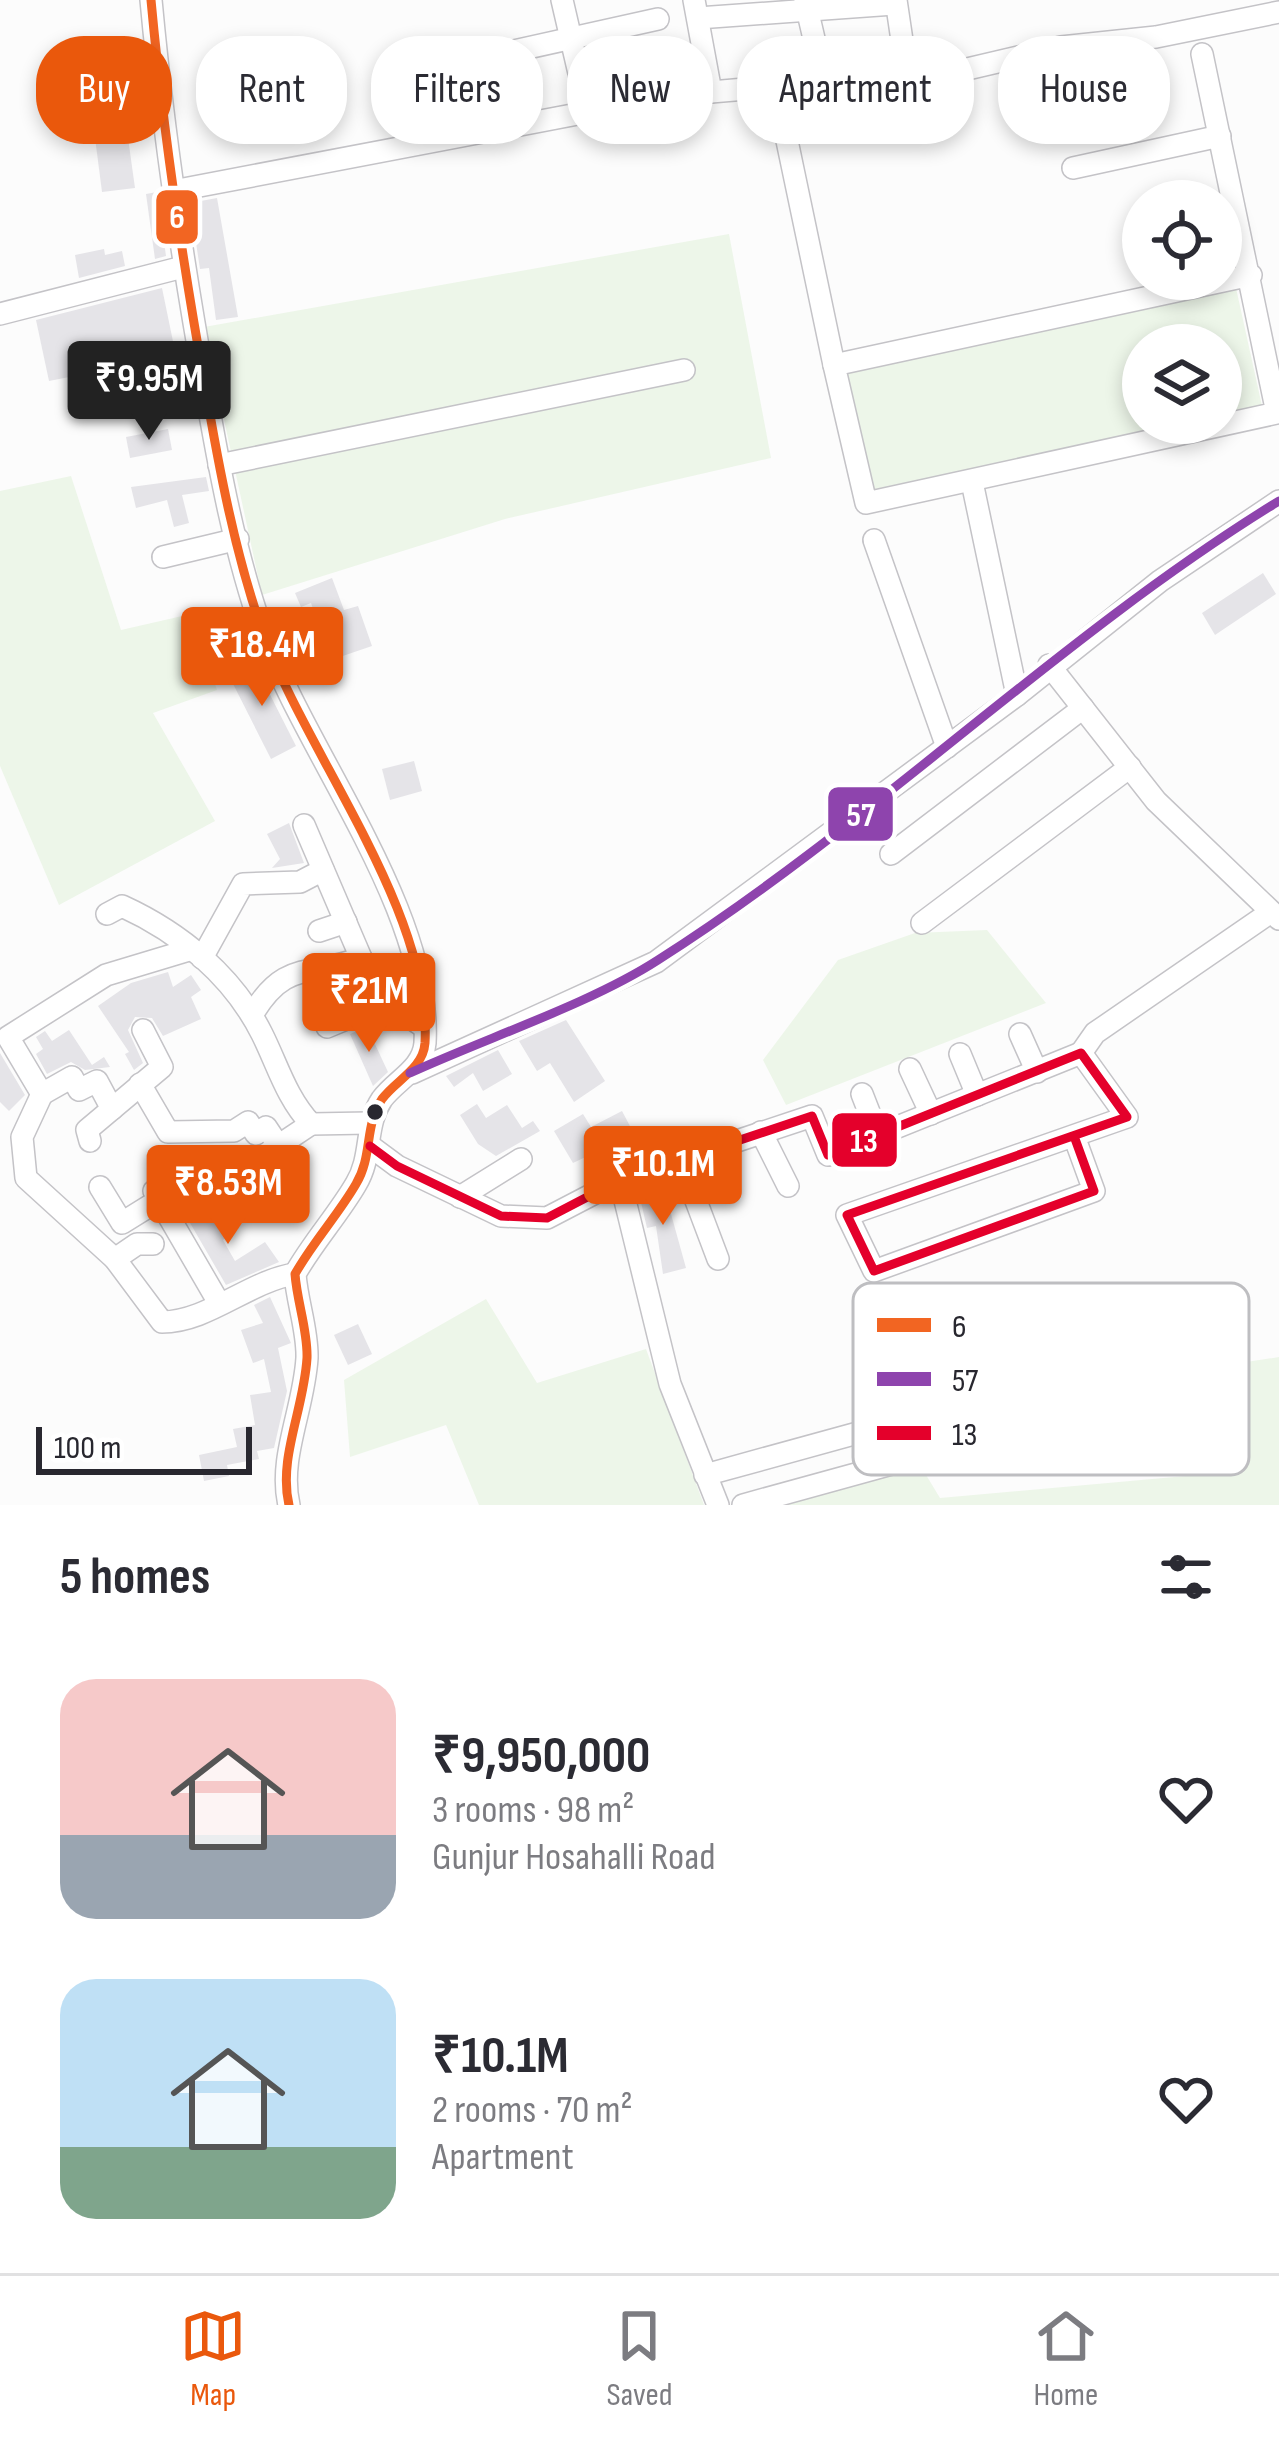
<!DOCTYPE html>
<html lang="en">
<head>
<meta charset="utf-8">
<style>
	body { margin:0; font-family:"Sofia Sans Condensed",sans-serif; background:#f7f7f7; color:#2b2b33; height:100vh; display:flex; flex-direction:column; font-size:45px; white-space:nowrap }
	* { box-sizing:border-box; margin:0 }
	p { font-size:39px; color:#7c7c81 }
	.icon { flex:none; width:66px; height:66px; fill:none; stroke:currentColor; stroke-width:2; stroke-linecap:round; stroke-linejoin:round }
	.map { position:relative; height:1505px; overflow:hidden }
	.drawer { display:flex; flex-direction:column; background:#fff; flex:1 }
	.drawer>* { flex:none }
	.top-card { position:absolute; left:36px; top:36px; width:1209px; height:108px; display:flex; gap:24px }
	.controls { position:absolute; left:1122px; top:180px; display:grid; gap:24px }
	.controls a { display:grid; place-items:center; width:120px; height:120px; border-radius:50%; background:#fff; box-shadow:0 6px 18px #0003; font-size:60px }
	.scale { position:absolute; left:36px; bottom:30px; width:216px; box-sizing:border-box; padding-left:12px; border:6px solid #28272f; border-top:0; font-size:33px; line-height:42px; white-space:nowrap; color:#28272f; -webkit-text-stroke:9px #fff; paint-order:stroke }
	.price { position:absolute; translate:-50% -102px; padding:0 27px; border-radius:12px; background:#ea580c; color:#fff; font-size:39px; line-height:78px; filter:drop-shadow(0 3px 6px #0008) }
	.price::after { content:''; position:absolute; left:50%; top:72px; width:36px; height:27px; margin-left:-18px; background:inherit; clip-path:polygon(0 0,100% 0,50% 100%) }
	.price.active { background:#222; color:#fff }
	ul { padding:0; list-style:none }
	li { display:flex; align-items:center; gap:36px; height:300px; padding:0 60px }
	li span { display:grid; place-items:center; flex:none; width:336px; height:240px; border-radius:36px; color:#555 }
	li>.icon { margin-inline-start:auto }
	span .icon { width:144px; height:144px; fill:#fffc; stroke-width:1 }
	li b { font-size:51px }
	h2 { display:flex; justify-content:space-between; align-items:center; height:144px; padding:0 60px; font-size:51px }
	.tag { padding:0 42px; border-radius:48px; background:#fff; box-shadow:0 6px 18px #0003; font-size:42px; line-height:108px }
	.tag.active { background:#ea580c; color:#fff }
	.tabs { display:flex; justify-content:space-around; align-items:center; height:168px; border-top:3px solid #e1e1e2; background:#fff; font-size:33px; color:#7c7c81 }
	.tabs a { display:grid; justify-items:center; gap:6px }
	.tabs .active { color:#ea580c }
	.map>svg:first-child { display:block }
	.green { fill:#edf6e9 }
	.building { fill:#e5e4e8 }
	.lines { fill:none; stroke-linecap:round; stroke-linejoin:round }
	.minor-casing { stroke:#c4c3c7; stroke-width:24 }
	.minor { stroke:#fff; stroke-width:21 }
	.bus-1-casing { stroke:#fff; stroke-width:18 }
	.bus-2-casing { stroke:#fff; stroke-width:18 }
	.bus-3-casing { stroke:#fff; stroke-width:18 }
	.bus-1 { stroke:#f26522; stroke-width:9 }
	.bus-2 { stroke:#8e44ad; stroke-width:9 }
	.bus-3 { stroke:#e4002b; stroke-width:9 }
	.bus-dot { fill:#28272f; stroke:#fff; stroke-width:4.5 }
	.key { fill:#fff; stroke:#bebec1; stroke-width:3 }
	.key-label { font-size:33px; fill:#28272f }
	.line-badge { stroke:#fff; stroke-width:4.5 }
	.badge-label { font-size:33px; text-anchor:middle; font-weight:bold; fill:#fff }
</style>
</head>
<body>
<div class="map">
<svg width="1279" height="1505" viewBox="0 0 1279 1505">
	<rect width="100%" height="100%" fill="#fcfcfc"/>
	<g class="green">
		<path d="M729,234L771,458L505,519L262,595L204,327Z"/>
		<path d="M1236,288L1262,406L1221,415V345H1143V423H1183L871,490L846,372Z"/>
		<path d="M71,476L121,630L191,614L217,690L153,713L215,821L59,905L0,766V491Z"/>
		<path d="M987,930L1046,1003L786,1105L763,1060L838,960L915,933Z"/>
		<path d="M486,1299L537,1383L646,1349L704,1505H479L446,1425L350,1457L344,1380Z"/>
		<path d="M1279,1357V1505H767L917,1460L940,1498L1219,1473L1163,1375Z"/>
	</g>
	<g class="building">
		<path d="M122,95L135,188L102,192L90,99Z"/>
		<path d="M157,192L166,256L155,259L146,194Z"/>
		<path d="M217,198L238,317L216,320L209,268L200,269L190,203Z"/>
		<path d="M104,249L105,255L122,251L125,266L79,278L75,255Z"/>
		<path d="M162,288L176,356L49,381L36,320Z"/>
		<path d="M168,429L172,450L130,458L126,437Z"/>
		<path d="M206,477L209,491L182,495L189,523L174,527L167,500L136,508L131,487Z"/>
		<path d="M1263,573L1276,594L1215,635L1202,613Z"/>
		<path d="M332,578L344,610L358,606L372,646L331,660L311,603L301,607L295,593Z"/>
		<path d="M252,659L296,746L271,759L227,672Z"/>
		<path d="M414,761L422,791L390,800L382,769Z"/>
		<path d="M289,823L304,863L272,868L280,859L267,834Z"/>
		<path d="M168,972L173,987L191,975L201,990L191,997L201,1019L163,1036L152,1018L135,1017L128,1030L143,1063L134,1070L125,1054L129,1052L98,1006L131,983Z"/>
		<path d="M566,1020L605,1081L574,1102L550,1063L537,1071L519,1041Z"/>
		<path d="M367,1027L388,1072L373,1086L350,1034Z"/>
		<path d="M69,1030L92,1065L104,1057L110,1067L85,1070L71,1062L47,1074L36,1054L43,1049L36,1037L45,1031L52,1041Z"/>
		<path d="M498,1050L512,1074L483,1091L473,1073L454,1087L446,1076Z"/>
		<path d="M0,1053L25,1095L9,1111L0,1102Z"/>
		<path d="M477,1104L486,1118L507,1105L522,1128L533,1121L540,1131L496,1156L478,1144L460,1115Z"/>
		<path d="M622,1111L641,1147L669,1135L674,1146L626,1162L617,1142L573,1163L554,1131L583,1114L591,1127Z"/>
		<path d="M663,1185L686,1268L663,1274L656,1226L647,1228L640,1198L646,1189Z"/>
		<path d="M220,1207L236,1232L223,1240L235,1261L265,1242L279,1262L226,1285L186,1216L204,1208L207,1215Z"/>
		<path d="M270,1297L291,1343L278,1348L287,1391L274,1448L257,1451L259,1459L227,1465L229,1476L204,1481L199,1455L237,1447L233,1429L255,1425L250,1395L271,1392L264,1359L253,1363L241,1330L263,1323L254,1305Z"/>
		<path d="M358,1324L372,1354L348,1365L334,1335Z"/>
	</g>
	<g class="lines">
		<defs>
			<g id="minor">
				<path d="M151,0C163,130 182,258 205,386C219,468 235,554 263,633C306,754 432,910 425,1043C423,1069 396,1080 382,1099C364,1126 373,1156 356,1184C338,1215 313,1242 295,1274C297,1302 308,1331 307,1358C304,1409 278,1458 289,1505"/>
				<path d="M562,0L588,112"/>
				<path d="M694,0L711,92"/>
				<path d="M805,0L825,86"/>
				<path d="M896,0L904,54"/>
				<path d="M698,18L894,4"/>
				<path d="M505,53L658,19"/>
				<path d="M1202,54L1277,413L866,503L834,365L1251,275"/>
				<path d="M781,112L834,365"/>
				<path d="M1073,168L1220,136"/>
				<path d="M173,191L588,112L711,92L963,70L1061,47L1156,37L1279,12"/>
				<path d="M0,314L183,267"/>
				<path d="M219,465L684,370"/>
				<path d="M972,482L1017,695"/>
				<path d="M874,540L947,747"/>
				<path d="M163,557L238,539"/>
				<path d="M1049,665L1156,801L1279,919"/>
				<path d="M304,825L361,958"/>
				<path d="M891,854L1083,708"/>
				<path d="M107,914L122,906C181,933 233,976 262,1034C278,1066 286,1097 311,1124L369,1123"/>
				<path d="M922,923L1130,767"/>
				<path d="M319,931L346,922"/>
				<path d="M202,958L243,884L300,882L323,870"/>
				<path d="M252,1015C285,959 309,977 361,958L387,1002L424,1027"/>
				<path d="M327,1027L387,1002"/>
				<path d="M1020,1034L1037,1072"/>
				<path d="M1081,1053L1095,1033L1271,912"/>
				<path d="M960,1054L977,1095"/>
				<path d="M910,1069L931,1114"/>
				<path d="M412,1073L656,962L1017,695L1160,581L1279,501"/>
				<path d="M140,1084L168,1132L234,1131L248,1122L256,1134L266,1127L278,1145"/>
				<path d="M42,1094L22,1137L26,1178L115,1259L162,1322C208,1322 249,1281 295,1274"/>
				<path d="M862,1094L878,1135"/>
				<path d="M112,1109L97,1081L79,1090L72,1077L42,1094L8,1037L106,975L189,950"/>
				<path d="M761,1132L788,1186"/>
				<path d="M90,1141L87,1130L162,1067L143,1030"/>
				<path d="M370,1146L397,1166L501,1216L547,1218L620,1180L812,1116L828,1155L1081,1053L1127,1117L847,1215L874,1271L1094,1191L1074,1136"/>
				<path d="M681,1161L718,1259"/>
				<path d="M620,1180L670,1384L718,1505"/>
				<path d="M100,1187L122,1223L159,1200"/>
				<path d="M154,1191L219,1303"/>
				<path d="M460,1197L521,1159"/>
				<path d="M164,1209L218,1186L311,1124"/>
				<path d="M115,1259L137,1244H153"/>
				<path d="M705,1475L912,1418"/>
				<path d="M743,1505L921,1456"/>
			</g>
		</defs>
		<use href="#minor" class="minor-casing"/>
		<use href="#minor" class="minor"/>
		<defs>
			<path id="bus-1" d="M151,0C163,130 182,258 205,386C219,468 235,554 263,633C306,754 432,910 425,1043C423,1069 396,1080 382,1099C364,1126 373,1156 356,1184C338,1215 313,1242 295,1274C297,1302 308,1331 307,1358C304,1409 278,1458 289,1505"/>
			<path id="bus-2" d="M410,1073C486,1038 590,1004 658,960C875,822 1059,636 1279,501"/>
			<path id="bus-3" d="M370,1146L397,1166L501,1216L547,1218L620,1180L812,1116L828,1155L1081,1053L1127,1117L847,1215L874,1271L1094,1191L1074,1136"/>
		</defs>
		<use href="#bus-1" class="bus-1-casing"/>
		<use href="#bus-2" class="bus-2-casing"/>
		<use href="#bus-3" class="bus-3-casing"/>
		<use href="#bus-1" class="bus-1"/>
		<use href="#bus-2" class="bus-2"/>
		<use href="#bus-3" class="bus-3"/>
	</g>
	<circle class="bus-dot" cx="375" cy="1112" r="10"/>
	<rect x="853" y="1283" width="396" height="192" rx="18" class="key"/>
	<rect x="877" y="1318" width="54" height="14" fill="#f26522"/>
	<rect x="877" y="1372" width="54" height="14" fill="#8e44ad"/>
	<rect x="877" y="1426" width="54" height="14" fill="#e4002b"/>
	<g class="key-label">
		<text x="952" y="1337">6</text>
		<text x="952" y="1391">57</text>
		<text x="952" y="1445">13</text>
	</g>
	<g class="line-badge">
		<rect x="154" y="188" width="46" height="58" rx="12" fill="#f26522"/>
		<rect x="826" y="785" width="69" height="58" rx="12" fill="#8e44ad"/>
		<rect x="830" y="1111" width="69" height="58" rx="12" fill="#e4002b"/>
	</g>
	<g class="badge-label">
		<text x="177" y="228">6</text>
		<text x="861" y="826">57</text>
		<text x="864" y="1152">13</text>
	</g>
</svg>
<div class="controls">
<a><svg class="icon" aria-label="locate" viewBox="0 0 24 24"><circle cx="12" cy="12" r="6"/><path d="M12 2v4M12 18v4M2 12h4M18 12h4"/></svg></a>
<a><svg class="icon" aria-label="layers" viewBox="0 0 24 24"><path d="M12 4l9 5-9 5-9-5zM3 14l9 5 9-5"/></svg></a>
</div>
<div class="scale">100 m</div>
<b class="price active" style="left:149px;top:443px">₹9.95M</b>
<b class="price" style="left:262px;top:709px">₹18.4M</b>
<b class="price" style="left:369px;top:1055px">₹21M</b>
<b class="price" style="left:663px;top:1228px">₹10.1M</b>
<b class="price" style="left:228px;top:1247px">₹8.53M</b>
<div class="top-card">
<a class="tag active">Buy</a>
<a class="tag">Rent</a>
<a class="tag">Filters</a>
<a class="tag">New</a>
<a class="tag">Apartment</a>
<a class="tag">House</a>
</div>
</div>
<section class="drawer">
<h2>5 homes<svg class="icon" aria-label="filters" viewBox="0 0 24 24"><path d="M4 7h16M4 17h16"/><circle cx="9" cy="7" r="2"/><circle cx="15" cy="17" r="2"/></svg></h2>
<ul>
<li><span style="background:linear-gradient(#f6c9c9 65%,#9aa5b1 0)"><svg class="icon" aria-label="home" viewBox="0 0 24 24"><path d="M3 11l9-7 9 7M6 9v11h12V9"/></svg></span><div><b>₹9,950,000</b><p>3 rooms · 98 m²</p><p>Gunjur Hosahalli Road</p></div><svg class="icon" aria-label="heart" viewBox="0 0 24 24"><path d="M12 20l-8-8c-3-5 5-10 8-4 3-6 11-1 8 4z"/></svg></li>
<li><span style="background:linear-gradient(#bfe0f5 70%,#7fa58c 0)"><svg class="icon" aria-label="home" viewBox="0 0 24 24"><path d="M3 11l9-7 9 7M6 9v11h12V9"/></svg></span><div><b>₹10.1M</b><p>2 rooms · 70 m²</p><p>Apartment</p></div><svg class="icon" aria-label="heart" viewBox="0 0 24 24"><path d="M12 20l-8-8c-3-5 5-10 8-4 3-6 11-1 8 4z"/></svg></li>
</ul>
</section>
<nav class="tabs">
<a class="active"><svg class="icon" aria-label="map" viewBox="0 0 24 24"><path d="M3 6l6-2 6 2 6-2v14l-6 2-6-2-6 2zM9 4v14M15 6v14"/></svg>Map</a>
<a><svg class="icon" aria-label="saved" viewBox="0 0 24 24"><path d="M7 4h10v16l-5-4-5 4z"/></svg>Saved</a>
<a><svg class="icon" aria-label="home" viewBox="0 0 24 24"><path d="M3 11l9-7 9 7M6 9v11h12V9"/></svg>Home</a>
</nav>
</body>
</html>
